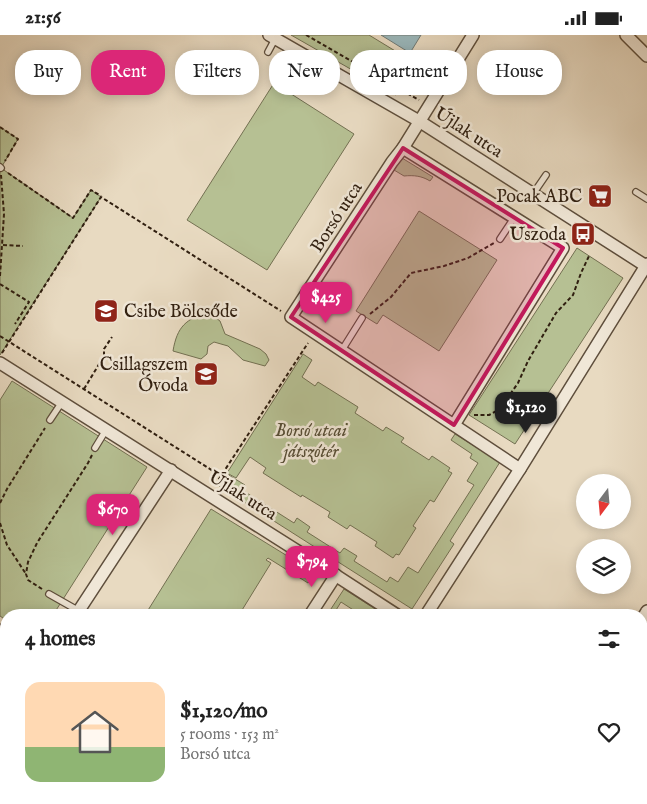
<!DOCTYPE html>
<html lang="en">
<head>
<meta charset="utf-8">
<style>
	body { margin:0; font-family:"IM FELL English",serif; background:#f6f6f6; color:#222; height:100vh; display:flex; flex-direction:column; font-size:19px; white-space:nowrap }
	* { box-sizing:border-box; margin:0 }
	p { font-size:16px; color:#767676 }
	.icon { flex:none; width:28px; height:28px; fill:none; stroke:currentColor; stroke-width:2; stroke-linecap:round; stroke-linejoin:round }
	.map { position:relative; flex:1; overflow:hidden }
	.panel { position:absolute; left:0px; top:574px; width:648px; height:196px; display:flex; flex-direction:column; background:#fff; border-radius:20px 20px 0 0; box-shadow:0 2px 12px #0003 }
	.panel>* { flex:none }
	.top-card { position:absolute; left:15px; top:15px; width:618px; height:45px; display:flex; gap:10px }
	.needle { width:32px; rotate:196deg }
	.tools { position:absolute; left:576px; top:439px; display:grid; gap:10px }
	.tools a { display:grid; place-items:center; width:55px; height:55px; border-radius:50%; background:#fff; box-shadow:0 2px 12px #0003; font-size:25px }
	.price { position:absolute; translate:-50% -42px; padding:0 11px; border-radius:10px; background:#db2777; color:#fff; font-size:16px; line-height:32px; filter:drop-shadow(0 1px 2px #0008) }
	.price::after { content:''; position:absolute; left:50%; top:30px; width:15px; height:11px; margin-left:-8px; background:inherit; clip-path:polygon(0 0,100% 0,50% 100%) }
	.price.active { background:#222; color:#fff }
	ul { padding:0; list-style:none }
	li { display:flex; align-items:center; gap:15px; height:125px; padding:0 25px }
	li+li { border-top:1px solid #e0e0e0 }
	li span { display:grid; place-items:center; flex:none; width:140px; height:100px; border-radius:15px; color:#555 }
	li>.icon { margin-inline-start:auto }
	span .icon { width:60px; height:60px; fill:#fffc; stroke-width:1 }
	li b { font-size:21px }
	h2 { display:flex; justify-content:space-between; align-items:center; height:60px; padding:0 25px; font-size:21px }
	.pill { padding:0 18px; border-radius:20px; background:#fff; box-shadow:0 2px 12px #0003; font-size:18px; line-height:45px }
	.pill.active { background:#db2777; color:#fff }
	.status { display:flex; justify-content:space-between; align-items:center; height:35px; padding:0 25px; background:#fff; direction:ltr }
	.status svg { height:14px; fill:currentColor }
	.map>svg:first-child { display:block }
	.green { fill:#b6c093; stroke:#737052 }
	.water { fill:#9ab8bc; stroke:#707b77 }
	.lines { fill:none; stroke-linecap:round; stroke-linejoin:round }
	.lane-casing { stroke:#5e4e3c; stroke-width:8 }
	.street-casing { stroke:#5e4e3c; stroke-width:14 }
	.path { stroke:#301f10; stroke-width:2; stroke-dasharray:4 2.5; stroke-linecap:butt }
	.lane { stroke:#f0e7d7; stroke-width:5.5 }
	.street { stroke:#f0e7d7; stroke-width:11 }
	.marked { fill:#c2185b; fill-opacity:0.2; stroke:#c2185b; stroke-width:4; stroke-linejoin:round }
	.labels { text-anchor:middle; stroke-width:5; stroke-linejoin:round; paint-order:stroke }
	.street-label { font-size:18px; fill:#301f10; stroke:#f0e7d7 }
	.poi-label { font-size:18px; fill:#301f10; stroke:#f0e7d7; text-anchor:end }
	.park-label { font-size:18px; font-style:italic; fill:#584f37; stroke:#f0e7d7 }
</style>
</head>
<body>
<div class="status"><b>21:56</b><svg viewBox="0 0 49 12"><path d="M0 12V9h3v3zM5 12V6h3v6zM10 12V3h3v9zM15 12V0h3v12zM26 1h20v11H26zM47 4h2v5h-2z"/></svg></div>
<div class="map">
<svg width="647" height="769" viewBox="0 0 647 769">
	<rect width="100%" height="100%" fill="#e8dac1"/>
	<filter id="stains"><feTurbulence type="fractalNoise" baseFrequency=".004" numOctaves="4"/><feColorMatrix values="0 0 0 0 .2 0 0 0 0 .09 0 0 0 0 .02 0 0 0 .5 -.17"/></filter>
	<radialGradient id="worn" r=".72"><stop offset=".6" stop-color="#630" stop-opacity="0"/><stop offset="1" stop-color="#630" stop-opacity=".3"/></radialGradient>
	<g class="green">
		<path d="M291,0H369L415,28L396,60Z"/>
		<path d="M274,48L354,99L267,235L187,185Z"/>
		<path d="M0,92L18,104L1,133L73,183L91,155L101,162L0,320Z"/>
		<path d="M402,123L433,142L430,146C422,141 414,140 404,141L394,135L397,126Z"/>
		<path d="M419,176L497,225L439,316L383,280L377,289L356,276Z"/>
		<path d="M577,213L623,243L515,409L469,380Z"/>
		<path d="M209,278L220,286L225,299L260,314L266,319L269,325L265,331L243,325L228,311L214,307L208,311L207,319L201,324L173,316C177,292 186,283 209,278Z"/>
		<path d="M303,319L312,325L302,342L315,351L318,347L358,372L355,378L383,396L386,392L404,403L401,407L429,425L432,421L450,433L448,436L452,438L434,467L430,465L413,491L416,493L399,520L396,519L393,523L375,511L377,507L350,490L347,494L328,482L330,477L302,460L301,462L263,438L266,433L250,422L236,443L227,438Z"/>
		<path d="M12,346L147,432L53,580H6V585L0,581V365Z"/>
		<path d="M455,399L500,427L450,506L454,509L412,574L219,451L227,439L245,450L242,455L294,488L297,483L310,492L307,497L340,518L344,513L357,521L354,526L387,547L390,542L398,547L408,532L418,538L474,450L467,446L478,428L470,423L472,419L451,405Z"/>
		<path d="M211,474L315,538L308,548L268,523L266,525L271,528L239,580H145Z"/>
		<path d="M344,554L383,579L382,580H361L341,567L333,580H327Z"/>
		<path d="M0,625L6,629V689L0,685Z"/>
		<path d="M0,693L6,697V764H63L59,769H0Z"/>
		<path d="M84,764H165L173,769H81Z"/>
	</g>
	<path class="water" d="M381,0H421L410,18Z"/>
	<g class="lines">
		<defs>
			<g id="lane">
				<path d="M268,17L275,4"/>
				<path d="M0,132L1,133"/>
				<path d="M636,157L647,164"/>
				<path d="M533,159L546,140"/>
				<path d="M500,204L514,183"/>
				<path d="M342,315L362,283"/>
				<path d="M50,385L62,367"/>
				<path d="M95,413L106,395"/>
				<path d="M49,559L79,576"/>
				<path d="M197,764L205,769"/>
				<path d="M69,769L73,764"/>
				<path d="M225,769L229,764"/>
			</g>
			<g id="street">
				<path d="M269,0L419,86L646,231"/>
				<path d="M473,0L403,113L392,127L291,282L520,434"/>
				<path d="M626,0L647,21"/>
				<path d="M403,113L563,213L454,390"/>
				<path d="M0,328L329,536L397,580"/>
				<path d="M76,580L171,435"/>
				<path d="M310,580L336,540"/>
				<path d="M426,580L520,434L647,229"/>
				<path d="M641,586L647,576"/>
				<path d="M0,604L6,608"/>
				<path d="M641,711L647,714"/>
				<path d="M248,764L256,769"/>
				<path d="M294,769L298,764"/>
				<path d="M473,769L476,764"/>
			</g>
		</defs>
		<use href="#lane" class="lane-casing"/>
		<use href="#street" class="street-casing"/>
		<g class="path">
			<path d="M306,0L419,65"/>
			<path d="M417,36L432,45"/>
			<path d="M406,57L419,32"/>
			<path d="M0,92L18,104L5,126"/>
			<path d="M8,138L73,183L91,155L101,161"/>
			<path d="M3,210L23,211"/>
			<path d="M0,241L4,179L1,140"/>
			<path d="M0,249L29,267L15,289"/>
			<path d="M370,279L391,262L411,238L444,231L468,223L494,208"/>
			<path d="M0,301L221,441"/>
			<path d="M2,318L101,162L281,276"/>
			<path d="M84,354L104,321V314L112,302"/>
			<path d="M474,380H489L500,374L518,348L528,326L556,278L573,260L581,238L589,221"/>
			<path d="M215,450L308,308"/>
			<path d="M0,468L7,454L45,393"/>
			<path d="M0,488L7,510L26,539"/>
			<path d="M42,554L28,545L26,539L28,527L37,508L88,428L92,420"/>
			<path d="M0,589L6,593"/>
			<path d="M0,620L6,624"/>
			<path d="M0,636L6,626"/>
			<path d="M0,666L6,665"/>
			<path d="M0,689L6,693"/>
			<path d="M0,719L6,723"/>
			<path d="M0,726L6,730"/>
			<path d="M0,739L6,743"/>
			<path d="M31,764L40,769"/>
			<path d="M121,764L130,769"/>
			<path d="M266,764L274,769"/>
			<path d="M83,769L86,764"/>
			<path d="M135,769L138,764"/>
		</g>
		<use href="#lane" class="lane"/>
		<use href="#street" class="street"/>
	</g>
	<path class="marked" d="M403,113L563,213L454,390L291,282Z"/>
	<defs>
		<symbol id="supermarket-square" viewBox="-11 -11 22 22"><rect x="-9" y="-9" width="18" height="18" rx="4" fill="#8f2418" stroke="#f0e7d7"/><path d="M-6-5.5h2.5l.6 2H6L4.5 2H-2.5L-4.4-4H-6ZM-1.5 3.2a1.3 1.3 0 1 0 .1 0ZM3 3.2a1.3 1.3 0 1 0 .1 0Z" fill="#fff"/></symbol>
		<symbol id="bus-square" viewBox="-11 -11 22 22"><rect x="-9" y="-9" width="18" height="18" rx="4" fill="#8f2418" stroke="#f0e7d7"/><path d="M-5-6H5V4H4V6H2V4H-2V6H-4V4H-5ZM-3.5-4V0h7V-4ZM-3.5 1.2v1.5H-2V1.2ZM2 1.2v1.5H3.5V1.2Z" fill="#fff"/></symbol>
		<symbol id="school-square" viewBox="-11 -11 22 22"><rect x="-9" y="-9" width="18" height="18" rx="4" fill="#8f2418" stroke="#f0e7d7"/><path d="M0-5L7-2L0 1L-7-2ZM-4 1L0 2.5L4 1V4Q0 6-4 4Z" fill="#fff"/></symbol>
	</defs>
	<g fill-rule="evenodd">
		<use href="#supermarket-square" x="586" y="147" width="28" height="28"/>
		<use href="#bus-square" x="569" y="185" width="28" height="28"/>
		<use href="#school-square" x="92" y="262" width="28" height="28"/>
		<use href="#school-square" x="192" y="325" width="28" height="28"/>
	</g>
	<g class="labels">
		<g class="street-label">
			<text transform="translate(469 97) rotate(33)" y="6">Újlak utca</text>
			<text transform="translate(336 182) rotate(-57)" y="6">Borsó utca</text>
			<text transform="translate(243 460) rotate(32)" y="6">Újlak utca</text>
		</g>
		<g class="poi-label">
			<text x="582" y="167">Pocak ABC</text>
			<text x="566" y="205">Uszoda</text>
			<text x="124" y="282" text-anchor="start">Csibe Bölcsőde</text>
			<text x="188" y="335">Csillagszem<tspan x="188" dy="21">Óvoda</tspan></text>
		</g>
		<g class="park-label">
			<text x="311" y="401">Borsó utcai<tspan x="311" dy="21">játszótér</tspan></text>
		</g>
	</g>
	<rect width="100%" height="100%" filter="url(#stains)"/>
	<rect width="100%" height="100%" fill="url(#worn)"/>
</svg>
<div class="tools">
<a><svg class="needle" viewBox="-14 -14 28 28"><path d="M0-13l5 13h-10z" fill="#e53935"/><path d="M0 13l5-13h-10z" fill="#767676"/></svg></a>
<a><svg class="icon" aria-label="layers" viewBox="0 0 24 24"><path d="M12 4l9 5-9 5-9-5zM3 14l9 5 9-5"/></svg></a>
</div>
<b class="price" style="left:326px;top:289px">$425</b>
<b class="price active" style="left:526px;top:399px">$1,120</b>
<b class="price" style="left:113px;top:501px">$670</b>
<b class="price" style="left:312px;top:553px">$794</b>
<div class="top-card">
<a class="pill">Buy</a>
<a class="pill active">Rent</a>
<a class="pill">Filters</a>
<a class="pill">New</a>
<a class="pill">Apartment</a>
<a class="pill">House</a>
</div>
<section class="panel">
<h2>4 homes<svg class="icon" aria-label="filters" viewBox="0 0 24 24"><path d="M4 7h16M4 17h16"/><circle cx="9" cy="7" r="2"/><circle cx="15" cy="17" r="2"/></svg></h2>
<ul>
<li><span style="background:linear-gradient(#ffd9b3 65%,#8fb573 0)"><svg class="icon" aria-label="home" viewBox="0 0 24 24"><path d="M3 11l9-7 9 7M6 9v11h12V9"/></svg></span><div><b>$1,120/mo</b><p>5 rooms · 153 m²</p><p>Borsó utca</p></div><svg class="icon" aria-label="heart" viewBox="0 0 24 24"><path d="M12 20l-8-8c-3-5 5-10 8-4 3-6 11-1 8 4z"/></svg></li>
</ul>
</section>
</div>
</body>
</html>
